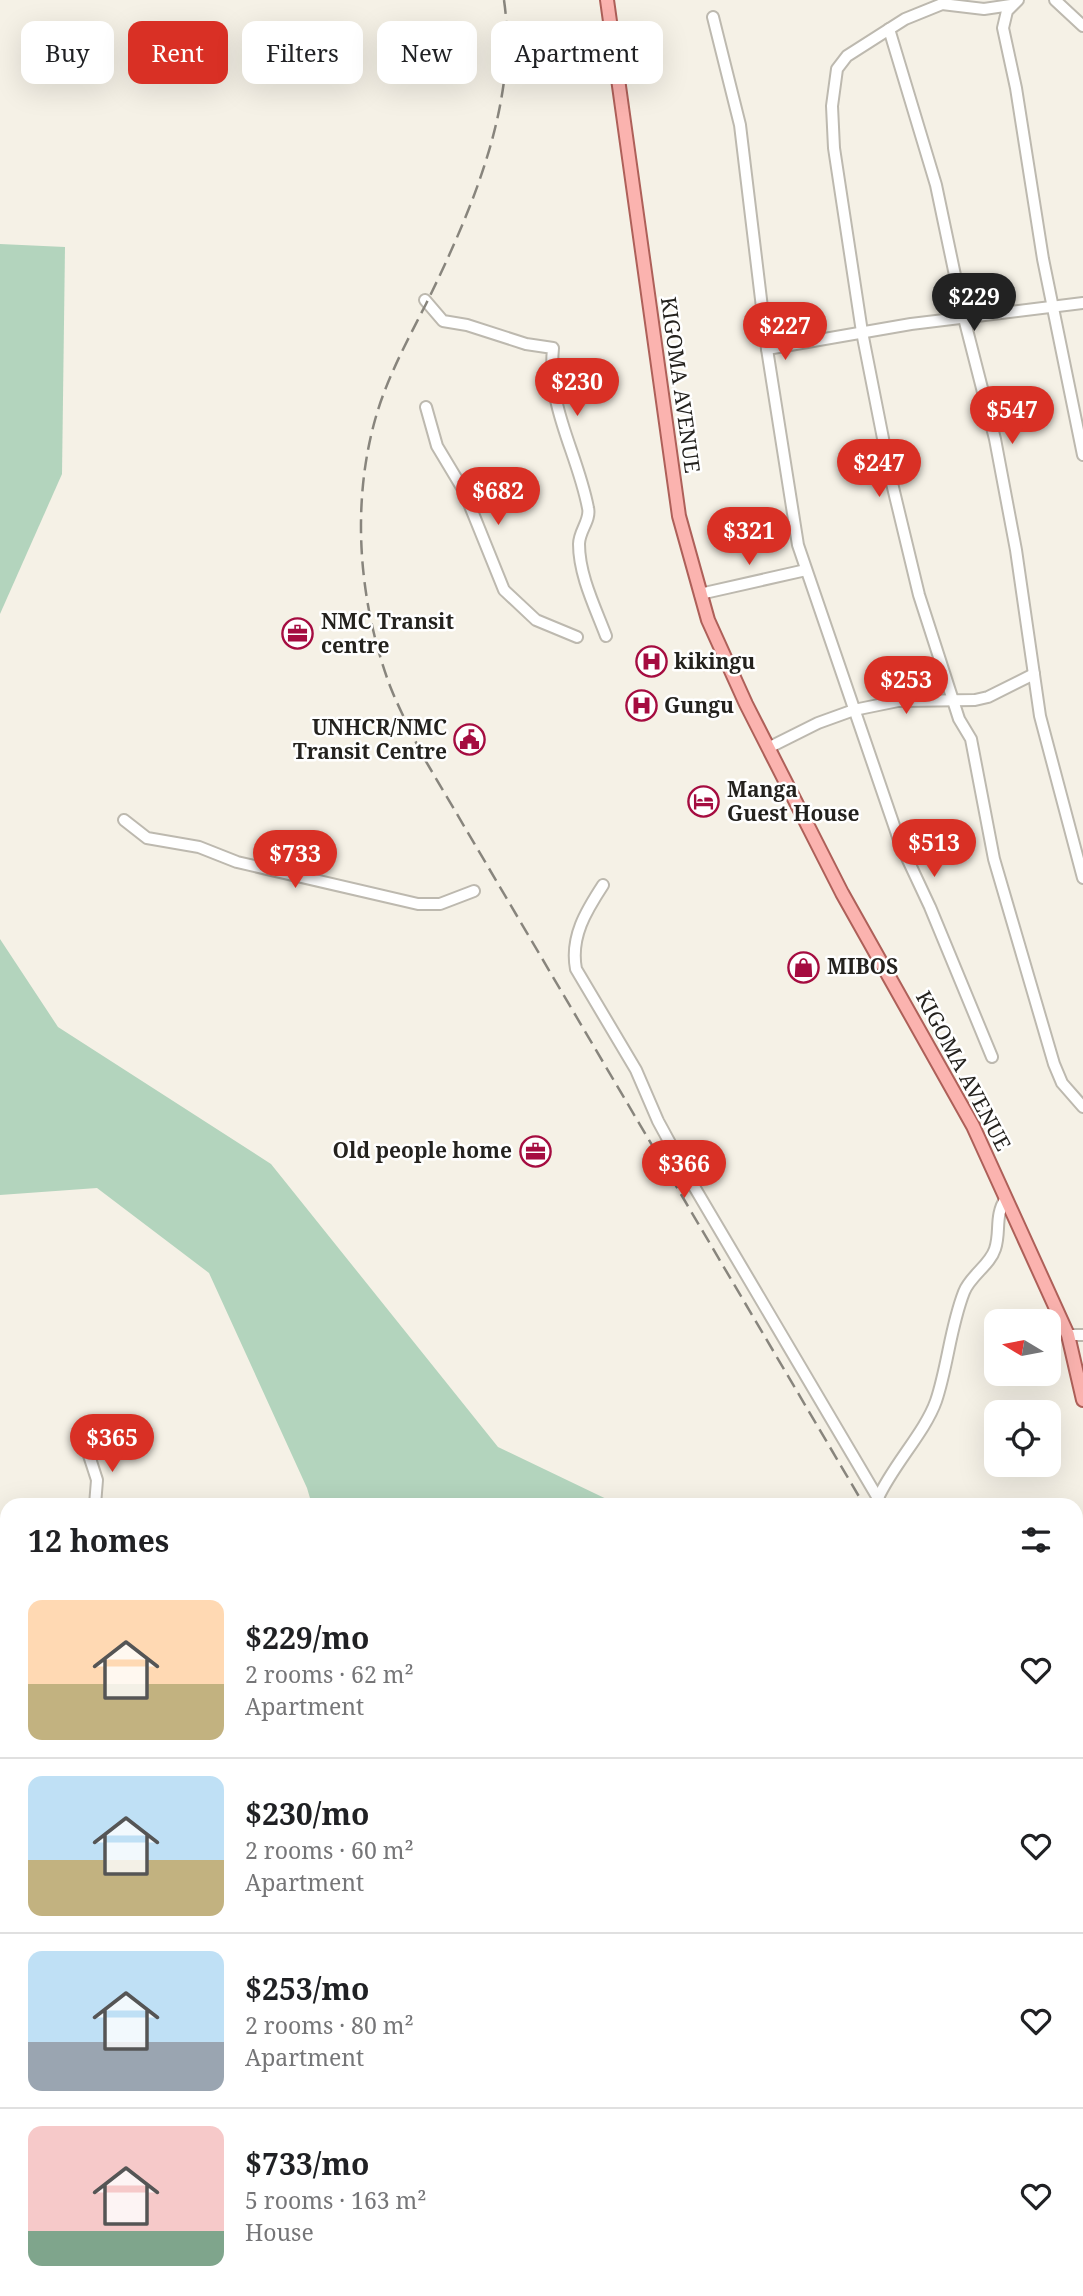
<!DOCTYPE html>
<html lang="en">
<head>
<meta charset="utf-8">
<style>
	body { margin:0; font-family:"Noto Serif",serif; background:#f6f6f6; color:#202124; height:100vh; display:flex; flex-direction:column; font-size:26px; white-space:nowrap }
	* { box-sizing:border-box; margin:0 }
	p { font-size:23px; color:#757577 }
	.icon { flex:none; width:38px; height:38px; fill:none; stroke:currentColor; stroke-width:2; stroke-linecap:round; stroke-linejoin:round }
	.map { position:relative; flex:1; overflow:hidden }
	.sheet { position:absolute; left:0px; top:1498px; width:1083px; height:798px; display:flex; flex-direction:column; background:#fff; border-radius:21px 21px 0 0; box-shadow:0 7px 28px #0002 }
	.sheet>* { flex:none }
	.guide { position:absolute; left:21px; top:21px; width:700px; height:63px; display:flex; gap:14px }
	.needle { width:46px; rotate:280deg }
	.tools { position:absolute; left:984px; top:1309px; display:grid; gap:14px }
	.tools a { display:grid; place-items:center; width:77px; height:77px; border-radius:14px; background:#fff; box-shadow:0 7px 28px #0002; font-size:35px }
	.price { position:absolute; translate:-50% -60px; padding:0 16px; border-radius:24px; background:#d93025; color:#fff; font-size:23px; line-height:46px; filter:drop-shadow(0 2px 4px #0008) }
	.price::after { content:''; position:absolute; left:50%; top:42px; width:21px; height:16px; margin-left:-10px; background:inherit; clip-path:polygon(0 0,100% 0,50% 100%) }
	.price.current { background:#222; color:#fff }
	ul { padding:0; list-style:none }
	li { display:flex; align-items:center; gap:21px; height:175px; padding:0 28px }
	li+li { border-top:2px solid #e0e0e0 }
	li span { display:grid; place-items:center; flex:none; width:196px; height:140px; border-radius:14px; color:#555 }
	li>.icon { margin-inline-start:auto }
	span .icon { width:84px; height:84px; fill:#fffc; stroke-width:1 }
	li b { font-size:30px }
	h2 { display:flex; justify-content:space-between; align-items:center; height:84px; padding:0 28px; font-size:30px }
	.pill { padding:0 24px; border-radius:14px; background:#fff; box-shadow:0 7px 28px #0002; font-size:24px; line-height:63px }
	.pill.current { background:#d93025; color:#fff }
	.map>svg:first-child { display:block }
	.green { fill:#b3d4bd }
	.water { fill:#87afbf }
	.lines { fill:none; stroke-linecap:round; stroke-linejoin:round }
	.minor-casing { stroke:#bdb9af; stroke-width:14 }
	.major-casing { stroke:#ae6059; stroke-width:16 }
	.minor { stroke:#fff; stroke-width:10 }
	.major { stroke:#fbb3af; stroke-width:12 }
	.rail { stroke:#88857d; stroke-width:2.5; stroke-dasharray:14 7; stroke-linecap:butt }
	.labels { text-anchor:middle; stroke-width:5; stroke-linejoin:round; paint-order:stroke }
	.street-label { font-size:21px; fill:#24221e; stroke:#fff }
	.poi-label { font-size:21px; font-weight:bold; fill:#24221e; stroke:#fff; text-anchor:start }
</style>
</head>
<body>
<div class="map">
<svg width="1083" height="2296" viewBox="0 0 1083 2296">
	<rect width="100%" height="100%" fill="#f5f1e6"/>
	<g class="green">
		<path d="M0,244L65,247L62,474L0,614Z"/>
		<path d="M0,939L58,1027L271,1164L498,1447L619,1505H312L307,1488L209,1273L97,1188L0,1195Z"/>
	</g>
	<path class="water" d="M1076,1992L1083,1993V2296H502L506,2289H1076Z"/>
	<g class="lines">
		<defs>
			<g id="minor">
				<path d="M1018,0L1007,11L1003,28L1016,88L1043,259L1083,455"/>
				<path d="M1055,0L1083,26"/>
				<path d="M1011,5L984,9L942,4L905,19L847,56L837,69L832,106L834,148L862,332L891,479L919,595L959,719L971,739L994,859L1054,1064L1062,1083L1083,1107"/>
				<path d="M713,17L740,125L767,349L798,545L900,843L930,907L992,1057"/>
				<path d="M889,29L936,185L964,318L995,439L1016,550L1040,716L1083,878"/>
				<path d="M425,300L443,321L467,325L526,344L553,348C547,409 577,451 588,508C591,520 579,531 579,544C579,575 595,607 606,636"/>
				<path d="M767,349L911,324L1083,303"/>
				<path d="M426,407L437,446L464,491L504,590L536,620L577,637"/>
				<path d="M700,594L806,570"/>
				<path d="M768,748L818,723L854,710L898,701L975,700L988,697L1034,674"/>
				<path d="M124,820L147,838L199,847L237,862L418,904H440L474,891"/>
				<path d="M603,885C586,911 570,937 576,969L636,1070L658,1121L689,1178L882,1505"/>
				<path d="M1068,1335H1083"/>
				<path d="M86,1446L97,1480L95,1505"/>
				<path d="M878,1498C893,1465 925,1432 936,1401C948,1365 950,1328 964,1292C970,1276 990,1265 995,1249C1001,1231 994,1216 1006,1198"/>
				<path d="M1076,1629L1083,1628"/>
				<path d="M0,1656L7,1649"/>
				<path d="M0,1794L7,1798"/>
				<path d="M1076,1803L1083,1805"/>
				<path d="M0,1960L7,1963"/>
				<path d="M0,2276L7,2277"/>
				<path d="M101,2289L159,2296"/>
				<path d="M38,2296L39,2289"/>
				<path d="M239,2296L240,2289"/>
				<path d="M346,2296L349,2289"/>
			</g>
			<path id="major" d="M607,0L679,516L708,620L746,704L842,893L973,1126L1068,1335L1083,1400"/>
		</defs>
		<use href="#minor" class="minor-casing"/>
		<use href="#major" class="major-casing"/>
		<use href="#minor" class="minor"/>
		<use href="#major" class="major"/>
		<g class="rail">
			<path d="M504,0C519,103 470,214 426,304C407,341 386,380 375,420C351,506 359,603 390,686C399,709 411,731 421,753L864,1505"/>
			<path d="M1076,1734L1083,1739"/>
		</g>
	</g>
	<defs>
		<symbol id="office-ring" viewBox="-11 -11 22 22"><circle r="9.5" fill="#fff" stroke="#a50c40" stroke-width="1.5"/><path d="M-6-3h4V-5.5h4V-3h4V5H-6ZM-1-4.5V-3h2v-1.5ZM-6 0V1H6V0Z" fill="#a50c40"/></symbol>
		<symbol id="hospital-ring" viewBox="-11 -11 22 22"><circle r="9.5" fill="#fff" stroke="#a50c40" stroke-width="1.5"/><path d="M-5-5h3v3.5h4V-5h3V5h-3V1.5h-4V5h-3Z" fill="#a50c40"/></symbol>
		<symbol id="civic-ring" viewBox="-11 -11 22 22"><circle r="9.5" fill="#fff" stroke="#a50c40" stroke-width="1.5"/><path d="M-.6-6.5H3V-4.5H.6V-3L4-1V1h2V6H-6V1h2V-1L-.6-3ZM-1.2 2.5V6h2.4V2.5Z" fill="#a50c40"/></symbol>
		<symbol id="hotel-ring" viewBox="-11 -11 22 22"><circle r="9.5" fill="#fff" stroke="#a50c40" stroke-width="1.5"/><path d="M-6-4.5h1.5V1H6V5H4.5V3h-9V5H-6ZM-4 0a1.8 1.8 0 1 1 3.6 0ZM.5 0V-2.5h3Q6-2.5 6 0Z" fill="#a50c40"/></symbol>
		<symbol id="shop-ring" viewBox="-11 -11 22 22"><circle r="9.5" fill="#fff" stroke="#a50c40" stroke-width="1.5"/><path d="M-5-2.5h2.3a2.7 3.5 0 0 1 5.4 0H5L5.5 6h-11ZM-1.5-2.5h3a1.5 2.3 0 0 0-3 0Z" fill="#a50c40"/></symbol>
	</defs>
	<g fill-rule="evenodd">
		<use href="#office-ring" x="280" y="616" width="35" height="35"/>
		<use href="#hospital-ring" x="634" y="644" width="35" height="35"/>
		<use href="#hospital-ring" x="624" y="688" width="35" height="35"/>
		<use href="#civic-ring" x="452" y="722" width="35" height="35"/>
		<use href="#hotel-ring" x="686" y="784" width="35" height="35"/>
		<use href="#shop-ring" x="786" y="950" width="35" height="35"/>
		<use href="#office-ring" x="518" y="1134" width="35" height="35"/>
	</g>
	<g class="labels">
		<g class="street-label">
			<text transform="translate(680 385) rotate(82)" y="7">KIGOMA AVENUE</text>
			<text transform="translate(963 1071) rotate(62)" y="7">KIGOMA AVENUE</text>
		</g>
		<g class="poi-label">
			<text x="321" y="629">NMC Transit<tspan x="321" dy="24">centre</tspan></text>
			<text x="674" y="669">kikingu</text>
			<text x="664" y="713">Gungu</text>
			<text x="447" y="735" text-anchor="end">UNHCR/NMC<tspan x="447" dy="24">Transit Centre</tspan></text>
			<text x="727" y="797">Manga<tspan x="727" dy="24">Guest House</tspan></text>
			<text x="827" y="974">MIBOS</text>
			<text x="512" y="1158" text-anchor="end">Old people home</text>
		</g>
	</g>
</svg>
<div class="tools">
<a><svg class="needle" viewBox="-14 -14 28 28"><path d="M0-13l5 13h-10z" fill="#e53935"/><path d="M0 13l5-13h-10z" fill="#757577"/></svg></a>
<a><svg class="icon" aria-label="locate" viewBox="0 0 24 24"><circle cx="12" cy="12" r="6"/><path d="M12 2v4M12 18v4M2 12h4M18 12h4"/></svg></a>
</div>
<b class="price current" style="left:974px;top:333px">$229</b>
<b class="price" style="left:785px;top:362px">$227</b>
<b class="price" style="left:577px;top:418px">$230</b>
<b class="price" style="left:1012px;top:446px">$547</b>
<b class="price" style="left:879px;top:499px">$247</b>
<b class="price" style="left:498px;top:527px">$682</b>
<b class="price" style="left:749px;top:567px">$321</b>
<b class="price" style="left:906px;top:716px">$253</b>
<b class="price" style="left:934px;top:879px">$513</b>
<b class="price" style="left:295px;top:890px">$733</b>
<b class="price" style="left:684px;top:1200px">$366</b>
<b class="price" style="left:112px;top:1474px">$365</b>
<div class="guide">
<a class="pill">Buy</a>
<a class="pill current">Rent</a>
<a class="pill">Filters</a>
<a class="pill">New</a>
<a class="pill">Apartment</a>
</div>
<section class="sheet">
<h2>12 homes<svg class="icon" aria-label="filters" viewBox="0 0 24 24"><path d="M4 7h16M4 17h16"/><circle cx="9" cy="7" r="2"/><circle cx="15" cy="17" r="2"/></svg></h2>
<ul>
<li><span style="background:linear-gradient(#ffd9b3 60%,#c2b280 0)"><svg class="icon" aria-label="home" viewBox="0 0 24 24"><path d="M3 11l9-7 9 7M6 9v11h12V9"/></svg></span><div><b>$229/mo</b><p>2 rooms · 62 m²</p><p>Apartment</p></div><svg class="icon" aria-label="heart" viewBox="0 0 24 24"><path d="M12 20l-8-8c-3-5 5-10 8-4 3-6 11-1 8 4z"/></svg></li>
<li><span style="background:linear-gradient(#bfe0f5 60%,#c2b280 0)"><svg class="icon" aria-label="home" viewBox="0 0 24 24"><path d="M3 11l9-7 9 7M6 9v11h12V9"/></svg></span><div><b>$230/mo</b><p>2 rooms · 60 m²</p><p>Apartment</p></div><svg class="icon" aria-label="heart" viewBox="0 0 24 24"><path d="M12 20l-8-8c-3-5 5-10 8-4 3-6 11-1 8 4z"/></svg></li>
<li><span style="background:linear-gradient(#bfe0f5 65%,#9aa5b1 0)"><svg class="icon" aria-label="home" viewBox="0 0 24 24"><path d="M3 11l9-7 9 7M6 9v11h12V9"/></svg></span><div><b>$253/mo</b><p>2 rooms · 80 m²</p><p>Apartment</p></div><svg class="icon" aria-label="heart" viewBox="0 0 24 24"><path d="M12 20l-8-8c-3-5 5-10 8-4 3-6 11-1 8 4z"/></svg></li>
<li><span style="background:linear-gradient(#f6c9c9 75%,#7fa58c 0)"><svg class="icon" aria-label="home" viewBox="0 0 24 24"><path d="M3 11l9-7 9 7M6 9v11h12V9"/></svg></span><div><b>$733/mo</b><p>5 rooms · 163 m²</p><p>House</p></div><svg class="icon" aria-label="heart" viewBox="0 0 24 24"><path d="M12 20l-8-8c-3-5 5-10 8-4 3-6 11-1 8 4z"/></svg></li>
</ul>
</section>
</div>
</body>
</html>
